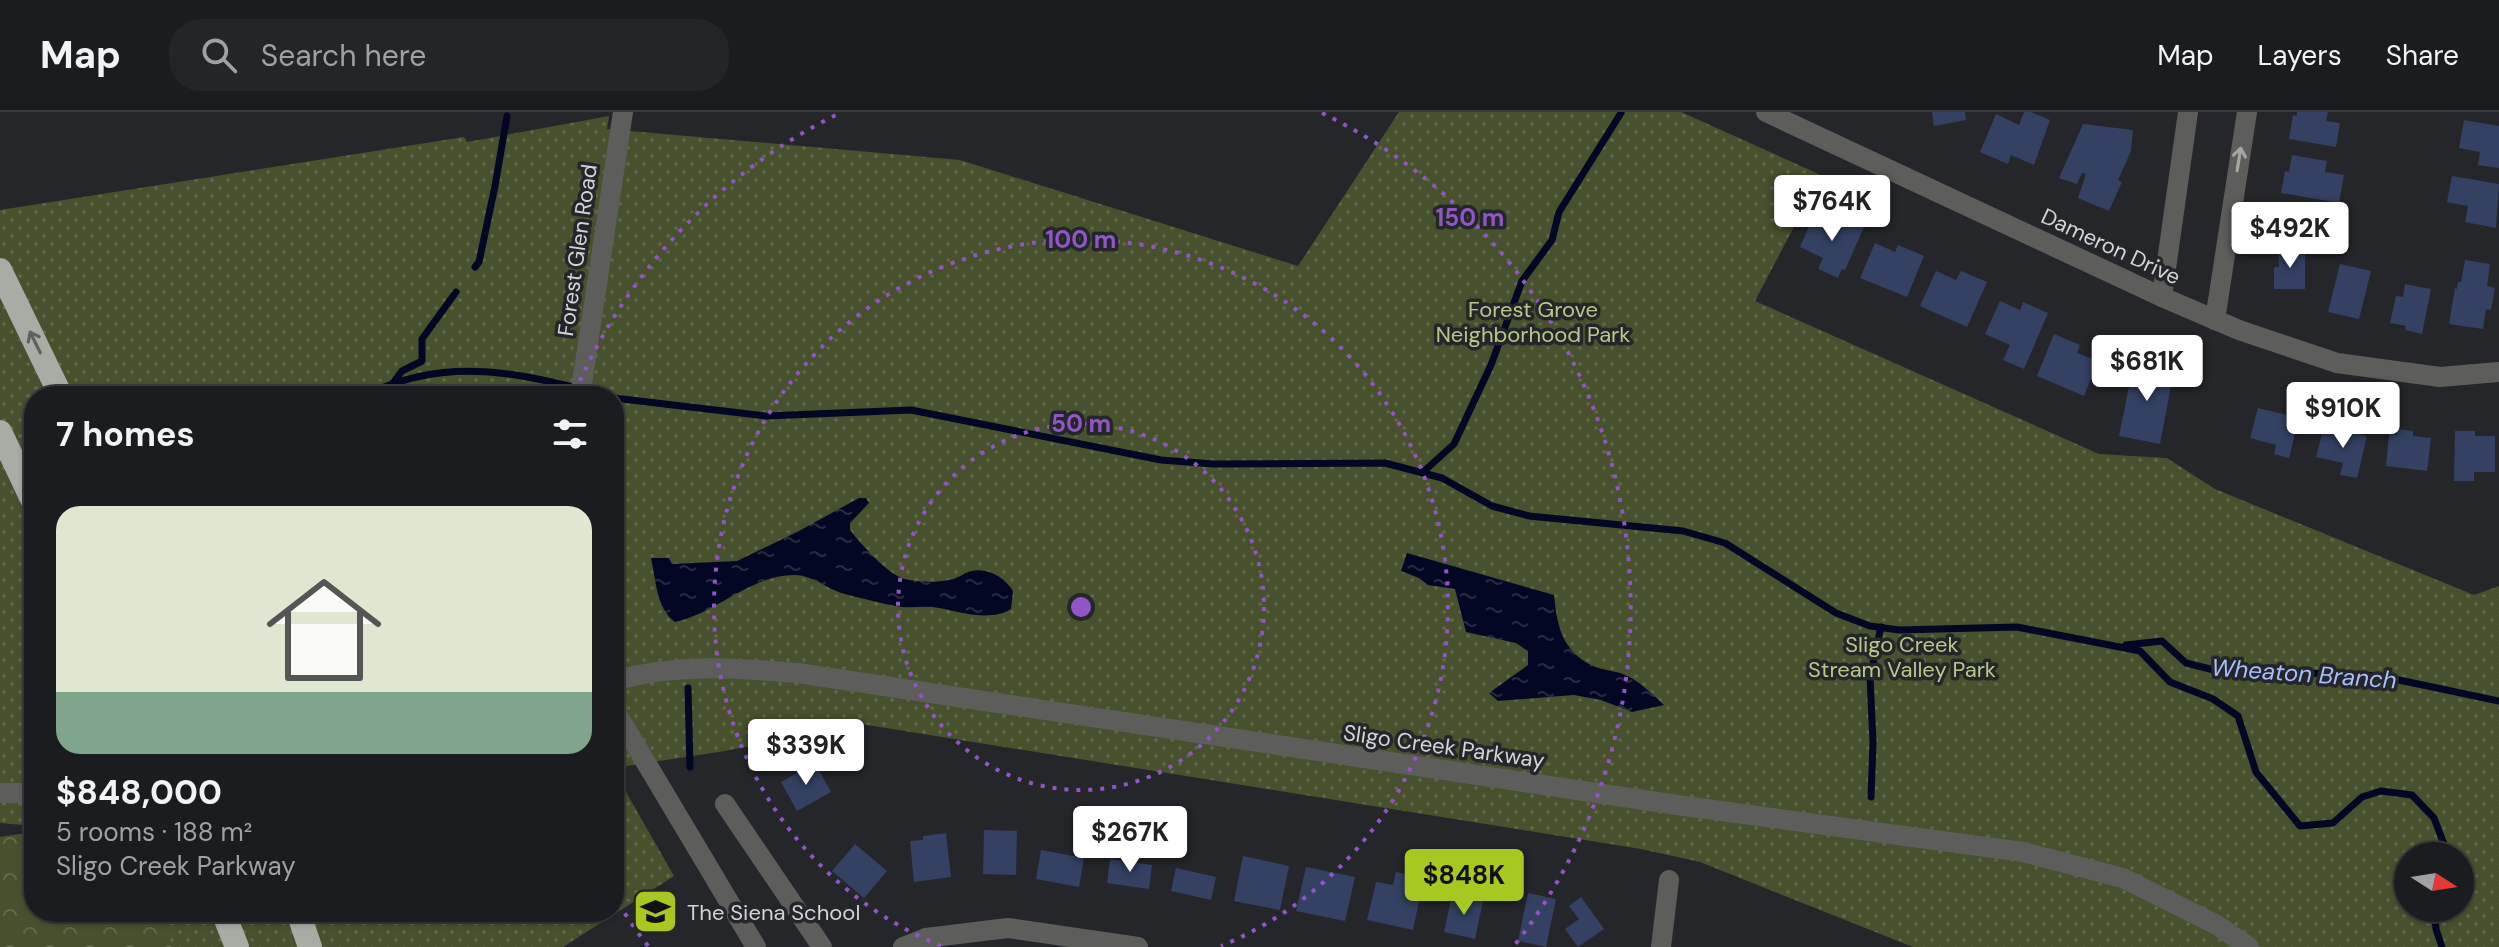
<!DOCTYPE html>
<html lang="en">
<head>
<meta charset="utf-8">
<style>
	body { margin:0; font-family:"DM Sans",sans-serif; background:#242529; color:#f1f3f6; height:100vh; display:flex; flex-direction:column; font-size:30px; white-space:nowrap }
	* { box-sizing:border-box; margin:0 }
	p { font-size:26px; color:#a0a1a5 }
	.icon { flex:none; width:44px; height:44px; fill:none; stroke:currentColor; stroke-width:2; stroke-linecap:round; stroke-linejoin:round }
	.map { position:relative; flex:1; overflow:hidden }
	.side { position:absolute; left:24px; top:274px; width:600px; height:536px; display:flex; flex-direction:column; background:#1b1c20; border-radius:32px; box-shadow:0 2px 6px #0004,0 0 0 2px #393a3e }
	.side>* { flex:none }
	.needle { width:52px; rotate:102deg }
	.buttons { position:absolute; left:2394px; top:730px; display:grid; gap:16px }
	.buttons a { display:grid; place-items:center; width:80px; height:80px; border-radius:50%; background:#1b1c20; box-shadow:0 2px 6px #0004,0 0 0 2px #393a3e; font-size:40px }
	.price { position:absolute; translate:-50% -68px; padding:0 18px; border-radius:8px; background:#fff; color:#222; font-size:26px; line-height:52px; filter:drop-shadow(0 2px 4px #0008) }
	.price::after { content:''; position:absolute; left:50%; top:48px; width:24px; height:18px; margin-left:-12px; background:inherit; clip-path:polygon(0 0,100% 0,50% 100%) }
	.price.current { background:#a6c821; color:#111 }
	ul { padding:0; list-style:none }
	li { display:grid; align-content:center; gap:16px; height:424px; padding:0 32px }
	li span { display:grid; place-items:center; height:248px; border-radius:24px; color:#555 }
	li>.icon { margin-inline-start:auto }
	span .icon { width:144px; height:144px; fill:#fffc; stroke-width:1 }
	li b { font-size:34px }
	h2 { display:flex; justify-content:space-between; align-items:center; height:96px; padding:0 32px; font-size:34px }
	header { display:flex; align-items:center; gap:48px; box-sizing:border-box; height:112px; padding:0 40px; background:#1b1c20; border-bottom:2px solid #393a3e }
	header strong { font-size:38px }
	nav { display:flex; gap:44px; margin-inline-start:auto; font-size:28px }
	.search { width:560px; height:72px; background:#242529; display:flex; align-items:center; gap:20px; box-sizing:border-box; padding:0 28px; border-radius:32px; color:#a0a1a5; font-size:30px }
	.map>svg:first-child { display:block }
	.forest { fill:url(#forest-crowns) }
	.park { fill:url(#park-dots); fill-rule:evenodd }
	.water { fill:url(#water-ripples) }
	.lines { fill:none; stroke-linecap:round; stroke-linejoin:round }
	.stream { stroke:#030724; stroke-width:7 }
	.building { fill:#344163 }
	.minor { stroke:#5d5e5b; stroke-width:20 }
	.highway { stroke:#a9aba5; stroke-width:24 }
	.oneway { stroke:#a4a5a5 }
	.oneway2 { stroke:#606261 }
	.ring { fill:none; stroke:#9156c5; stroke-width:4; stroke-dasharray:4 8 }
	.labels { text-anchor:middle; stroke-width:7; stroke-linejoin:round; paint-order:stroke }
	.street-label { font-size:22px; fill:#d3d4d7; stroke:#24262a }
	.park-label { font-size:22px; fill:#b6ca87; stroke:#24262a }
	.poi-label { font-size:22px; fill:#d3d4d7; stroke:#24262a; text-anchor:start }
	.water-label { font-size:24px; font-style:italic; fill:#a7bffc; stroke:#24262a }
	.centre { fill:#9156c5; stroke:#24262a; stroke-width:4 }
	.ring-label { font-size:24px; text-anchor:middle; font-weight:bold; fill:#9156c5; stroke:#24262a; stroke-width:7; stroke-linejoin:round; paint-order:stroke }
</style>
</head>
<body>
<header>
<strong>Map</strong>
<div class="search"><svg class="icon" aria-label="search" viewBox="0 0 24 24"><circle cx="10" cy="10" r="6"/><path d="M15 15l6 6"/></svg>Search here</div>
<nav><a>Map</a><a>Layers</a><a>Share</a></nav>
</header>
<div class="map">
<svg width="2499" height="835" viewBox="0 0 2499 835">
	<defs>
		<pattern id="forest-crowns" width="20" height="18" patternUnits="userSpaceOnUse" patternTransform="scale(2)"><rect width="20" height="18" fill="#47512d"/><path d="M2 6a3 3 0 1 1 6 0M12 15a3 3 0 1 1 6 0" fill="none" stroke="#61694b"/></pattern>
		<pattern id="park-dots" width="8" height="8" patternUnits="userSpaceOnUse" patternTransform="scale(2)"><rect width="8" height="8" fill="#47512d"/><path d="M2 2h.1M6 6h.1" fill="none" stroke="#61694b" stroke-width="1.8" stroke-linecap="round"/></pattern>
		<pattern id="water-ripples" width="26" height="14" patternUnits="userSpaceOnUse" patternTransform="scale(2)"><rect width="26" height="14" fill="#030724"/><path d="M2 4q2-2 4 0t4 0M15 11q2-2 4 0t4 0" fill="none" stroke="#272a43"/></pattern>
	</defs>
	<rect width="100%" height="100%" fill="#24262a"/>
	<path class="forest" d="M34,720V800H162L175,835H0V725Z"/>
	<g class="park">
		<path d="M1399,0H1681L1821,63L1755,189L2099,342L2167,346L2215,377L2474,483L2499,474V835H1913L1700,750L1641,737L861,612L725,639L614,656V284H34V714L0,711V98L464,25L467,30L609,4L607,17L960,48L1298,154ZM2408,744H2460V796H2408Z"/>
		<path d="M614,659L674,764L563,835H171L163,809L157,800H614Z"/>
	</g>
	<g class="water">
		<path d="M859,386H866L869,391L850,411V418C861,432 888,463 905,467C918,470 935,471 949,468C957,467 964,461 971,459C989,455 1005,466 1013,479L1011,497C990,510 961,500 939,496C927,493 914,496 902,495C882,492 861,486 841,481C826,476 813,464 796,463C752,462 717,501 675,510C656,496 656,468 651,446H669L672,452L737,449L797,420Z"/>
		<path d="M1407,441L1554,483C1557,512 1561,536 1589,552C1599,558 1614,558 1625,563C1640,569 1652,582 1664,593L1632,600L1601,588L1574,583L1498,589L1489,581L1528,553V539L1516,531L1466,520L1455,477L1428,473L1419,466L1401,459Z"/>
	</g>
	<g class="lines">
		<g class="stream">
			<path d="M475,155L479,150L495,74L507,4"/>
			<path d="M393,271L402,259L422,249V227L456,180"/>
			<path d="M358,284C378,278 397,269 417,265C479,250 546,267 606,284"/>
			<path d="M614,286L766,304L911,298L1161,348L1214,352L1385,351L1442,366L1492,394L1529,404L1683,419L1725,431L1836,501L1870,514L1899,518L2017,515L2140,539L2170,570L2213,587L2238,604L2256,660L2300,714L2333,711L2362,685L2381,679L2412,683L2434,706L2445,735L2442,744"/>
			<path d="M1422,361L1454,332L1491,253L1522,169L1552,128L1559,100L1621,1"/>
			<path d="M2126,533L2162,529L2186,551L2214,558L2273,556L2309,561L2380,564L2499,589"/>
			<path d="M688,576L690,655"/>
			<path d="M1871,685L1873,630L1870,565L1881,515"/>
			<path d="M2434,796L2436,817L2442,835"/>
		</g>
	</g>
	<g class="building">
		<path d="M1932,0H1965L1966,8L1934,14Z"/>
		<path d="M2024,0H2031L2050,8L2034,53L2011,43L2008,52L1980,40L1996,2L2019,13Z"/>
		<path d="M2297,0H2328L2326,9L2340,11L2336,35L2289,27L2293,3L2297,4Z"/>
		<path d="M2464,8L2499,14V56L2478,53L2480,40L2459,36Z"/>
		<path d="M2083,12L2133,18L2131,39L2118,68L2122,70L2109,99L2078,86L2086,62L2082,61L2077,72L2059,66Z"/>
		<path d="M2292,43L2327,49L2325,60L2344,63L2339,91L2281,81L2285,59L2289,60Z"/>
		<path d="M2452,64L2499,72L2496,116L2465,110L2468,94L2447,90Z"/>
		<path d="M1814,103L1834,112L1838,104L1864,115L1845,158L1842,157L1838,166L1818,157L1823,146L1800,135Z"/>
		<path d="M1875,131L1895,140L1898,133L1924,144L1907,185L1860,166Z"/>
		<path d="M2305,136V177H2274V155H2279L2278,137Z"/>
		<path d="M2465,148L2490,152L2487,174L2495,176L2491,198L2486,197L2483,217L2449,212L2455,176L2457,177L2458,170H2461Z"/>
		<path d="M2340,152L2371,159L2359,207L2328,200Z"/>
		<path d="M1936,159L1956,168L1961,159L1987,170L1967,215L1920,194Z"/>
		<path d="M2405,172L2431,177L2422,222L2405,218L2406,214L2390,211L2396,184L2403,185Z"/>
		<path d="M2000,189L2020,198L2023,190L2048,201L2024,257L2003,248L2010,233L1985,222Z"/>
		<path d="M2054,222L2080,233L2077,241L2098,249L2084,284L2037,264Z"/>
		<path d="M2134,250L2174,258L2160,332L2119,324Z"/>
		<path d="M2258,296L2299,306L2289,346L2274,342L2276,333L2250,326Z"/>
		<path d="M2324,314L2367,324L2357,366L2340,363L2343,351L2316,345Z"/>
		<path d="M2397,317L2413,319V324L2431,326L2427,359L2386,354L2389,322L2397,323Z"/>
		<path d="M2455,319H2475V324H2495V360H2474V369H2454Z"/>
		<path d="M815,651L831,680L797,699L781,670Z"/>
		<path d="M984,718L1017,719L1016,763L983,762Z"/>
		<path d="M946,721L951,765L914,770L910,729L923,728V724Z"/>
		<path d="M855,732L887,759L864,786L832,759Z"/>
		<path d="M1041,738L1084,746L1079,775L1036,767Z"/>
		<path d="M1243,744L1289,754L1280,798L1234,789Z"/>
		<path d="M1110,747L1152,753L1149,777L1107,771Z"/>
		<path d="M1306,755L1355,765L1345,809L1296,799Z"/>
		<path d="M1176,756L1216,765L1211,788L1171,779Z"/>
		<path d="M1396,760L1424,766L1413,818L1367,808L1376,770L1393,773Z"/>
		<path d="M1528,781L1556,787L1546,835L1518,829Z"/>
		<path d="M1452,783L1483,789L1475,827L1444,820Z"/>
		<path d="M1581,785L1604,817L1578,835L1565,817L1579,807L1569,794Z"/>
	</g>
	<g class="lines">
		<g class="minor">
			<path d="M1766,0L2162,185L2239,218L2337,251L2440,265L2499,260"/>
			<path d="M2162,185L2188,0"/>
			<path d="M2215,208L2247,0"/>
			<path d="M580,284L623,0"/>
			<path d="M614,569C675,551 736,556 798,561L1677,693L2023,740L2123,766L2217,813L2249,835"/>
			<path d="M614,597L756,835"/>
			<path d="M0,681H34"/>
			<path d="M725,692L822,835"/>
			<path d="M903,835L926,826L1008,816L1138,835"/>
			<path d="M1661,835L1669,768"/>
		</g>
		<g class="highway">
			<path d="M0,158L61,284"/>
			<path d="M0,320L34,391"/>
			<path d="M223,800L237,835"/>
			<path d="M298,800L310,835"/>
		</g>
	</g>
	<defs><path id="oneway-shaft" d="M-6 0H5M1.5-3L5.5 0L1.5 3" fill="none" stroke-width="1.6" stroke-linecap="round" stroke-linejoin="round" transform="scale(2)"/></defs>
	<use class="oneway" href="#oneway-shaft" transform="translate(2239 47) rotate(-81)"/>
	<use class="oneway2" href="#oneway-shaft" transform="translate(35 230) rotate(-116)"/>
	<g class="ring">
		<circle cx="1081" cy="495" r="183"/>
		<path d="M941 834A367 367 0 1 1 1221 834"/>
		<path d="M648 834A550 550 0 0 1 615 786M575 280A550 550 0 0 1 840 1M1322 1A550 550 0 0 1 1514 834"/>
	</g>
	<defs>
		<symbol id="school-square" viewBox="-11 -11 22 22"><rect x="-9" y="-9" width="18" height="18" rx="4" fill="#a6c821" stroke="#24262a"/><path d="M0-5L7-2L0 1L-7-2ZM-4 1L0 2.5L4 1V4Q0 6-4 4Z" fill="#111"/></symbol>
	</defs>
	<g fill-rule="evenodd">
		<use href="#school-square" x="630" y="774" width="51" height="51"/>
	</g>
	<g class="labels">
		<g class="street-label">
			<text transform="translate(2111 134) rotate(25)" y="8">Dameron Drive</text>
			<text transform="translate(577 138) rotate(-82)" y="8">Forest Glen Road</text>
			<text transform="translate(1444 634) rotate(8)" y="8">Sligo Creek Parkway</text>
		</g>
		<g class="park-label">
			<text x="1533" y="205">Forest Grove<tspan x="1533" dy="25">Neighborhood Park</tspan></text>
			<text x="1902" y="540">Sligo Creek<tspan x="1902" dy="25">Stream Valley Park</tspan></text>
		</g>
		<g class="poi-label">
			<text x="687" y="808">The Siena School</text>
		</g>
		<g class="water-label">
			<text transform="translate(2304 562) rotate(4)" y="8">Wheaton Branch</text>
		</g>
	</g>
	<circle cx="1081" cy="495" r="12" class="centre"/>
	<g class="ring-label">
		<text x="1470" y="114">150 m</text>
		<text x="1081" y="136">100 m</text>
		<text x="1081" y="320">50 m</text>
	</g>
</svg>
<div class="buttons">
<a><svg class="needle" viewBox="-14 -14 28 28"><path d="M0-13l5 13h-10z" fill="#e53935"/><path d="M0 13l5-13h-10z" fill="#a0a1a5"/></svg></a>
</div>
<b class="price" style="left:1832px;top:131px">$764K</b>
<b class="price" style="left:2290px;top:158px">$492K</b>
<b class="price" style="left:2147px;top:291px">$681K</b>
<b class="price" style="left:2343px;top:338px">$910K</b>
<b class="price" style="left:806px;top:675px">$339K</b>
<b class="price" style="left:1130px;top:762px">$267K</b>
<b class="price current" style="left:1464px;top:805px">$848K</b>
<section class="side">
<h2>7 homes<svg class="icon" aria-label="filters" viewBox="0 0 24 24"><path d="M4 7h16M4 17h16"/><circle cx="9" cy="7" r="2"/><circle cx="15" cy="17" r="2"/></svg></h2>
<ul>
<li><span style="background:linear-gradient(#dfe7d0 75%,#7fa58c 0)"><svg class="icon" aria-label="home" viewBox="0 0 24 24"><path d="M3 11l9-7 9 7M6 9v11h12V9"/></svg></span><div><b>$848,000</b><p>5 rooms · 188 m²</p><p>Sligo Creek Parkway</p></div></li>
</ul>
</section>
</div>
</body>
</html>
